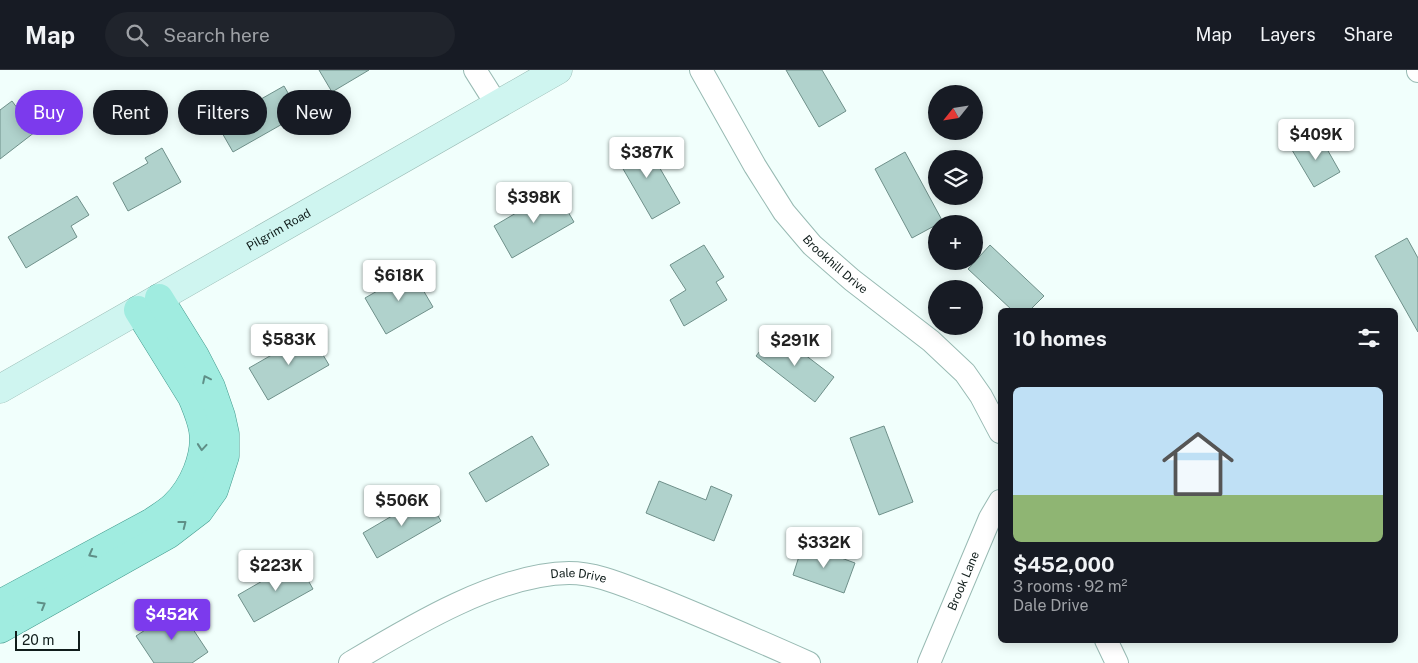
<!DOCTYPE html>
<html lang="en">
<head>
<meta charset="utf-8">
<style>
	body { margin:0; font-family:"Public Sans",sans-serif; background:#20242c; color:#f1f3f6; height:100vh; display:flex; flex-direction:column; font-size:19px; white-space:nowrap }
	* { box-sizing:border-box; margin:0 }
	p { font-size:16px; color:#9ea1a6 }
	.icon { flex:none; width:28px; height:28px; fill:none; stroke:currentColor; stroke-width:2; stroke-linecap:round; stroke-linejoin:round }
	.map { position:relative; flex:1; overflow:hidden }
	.details { position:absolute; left:998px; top:238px; width:400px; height:335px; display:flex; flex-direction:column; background:#171b24; border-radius:8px; box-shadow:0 2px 12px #0003 }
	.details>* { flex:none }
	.banner { position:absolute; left:15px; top:20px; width:475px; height:45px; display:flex; gap:10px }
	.needle { width:32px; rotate:240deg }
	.buttons { position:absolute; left:928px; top:15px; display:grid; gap:10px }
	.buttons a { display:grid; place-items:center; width:55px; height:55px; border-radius:50%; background:#171b24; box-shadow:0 2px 12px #0003; font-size:25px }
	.scale { position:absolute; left:15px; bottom:12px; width:65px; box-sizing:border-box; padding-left:5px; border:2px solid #101d1b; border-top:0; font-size:14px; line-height:18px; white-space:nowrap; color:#101d1b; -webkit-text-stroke:4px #f1fffc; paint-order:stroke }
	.price { position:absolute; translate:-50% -42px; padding:0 11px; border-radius:5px; background:#fff; color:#222; font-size:16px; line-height:32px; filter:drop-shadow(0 1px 2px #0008) }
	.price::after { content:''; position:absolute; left:50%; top:30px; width:15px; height:11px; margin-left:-8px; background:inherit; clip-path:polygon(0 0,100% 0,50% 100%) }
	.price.selected { background:#7c3aed; color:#fff }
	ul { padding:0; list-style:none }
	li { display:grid; align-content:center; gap:10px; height:265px; padding:0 15px }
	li+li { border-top:1px solid #363941 }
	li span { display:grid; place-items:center; height:155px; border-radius:8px; color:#555 }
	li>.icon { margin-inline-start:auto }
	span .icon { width:90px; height:90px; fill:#fffc; stroke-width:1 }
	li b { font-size:21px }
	h2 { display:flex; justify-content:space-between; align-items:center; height:60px; padding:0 15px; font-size:21px }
	.tag { padding:0 18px; border-radius:22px; background:#171b24; box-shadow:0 2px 12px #0003; font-size:18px; line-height:45px }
	.tag.selected { background:#7c3aed; color:#fff }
	header { display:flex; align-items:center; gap:30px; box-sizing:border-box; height:70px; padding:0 25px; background:#171b24; border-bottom:1px solid #363941 }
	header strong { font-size:24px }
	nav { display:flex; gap:28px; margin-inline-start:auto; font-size:18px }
	.search { width:350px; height:45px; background:#20242c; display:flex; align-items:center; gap:12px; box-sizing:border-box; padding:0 18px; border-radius:28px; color:#9ea1a6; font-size:19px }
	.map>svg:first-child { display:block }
	.building { fill:#b0d2cc; stroke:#6f908a }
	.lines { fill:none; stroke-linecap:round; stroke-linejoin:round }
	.minor-casing { stroke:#98bab3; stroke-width:24 }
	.secondary-casing { stroke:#98bab3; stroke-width:29 }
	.primary-casing { stroke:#449b8e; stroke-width:29 }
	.minor { stroke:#fff; stroke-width:22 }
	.secondary { stroke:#cff5f0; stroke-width:28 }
	.primary { stroke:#a0ece0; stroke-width:28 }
	.oneway { stroke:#5f8f87 }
	.labels { text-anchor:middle; stroke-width:4.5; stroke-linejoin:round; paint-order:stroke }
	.street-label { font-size:12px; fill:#101d1b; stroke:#f1fffc }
</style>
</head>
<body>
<header>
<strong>Map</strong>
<div class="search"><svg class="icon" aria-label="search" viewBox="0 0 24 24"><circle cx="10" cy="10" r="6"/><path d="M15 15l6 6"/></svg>Search here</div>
<nav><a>Map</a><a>Layers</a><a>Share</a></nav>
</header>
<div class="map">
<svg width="1418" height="593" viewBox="0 0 1418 593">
	<rect width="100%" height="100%" fill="#f1fffc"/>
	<g class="building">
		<path d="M319,0H369L332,22Z"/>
		<path d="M786,0H822L846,41L819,57Z"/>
		<path d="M284,16L300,44L233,82L217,54Z"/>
		<path d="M12,31L35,62L0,89V40Z"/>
		<path d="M1319,65L1340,102L1314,117L1292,80Z"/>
		<path d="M643,69L680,133L652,149L615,85Z"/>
		<path d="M162,78L181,112L128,141L113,113L148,93L145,88Z"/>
		<path d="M905,82L943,152L936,154V155L912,168L875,99Z"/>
		<path d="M555,120L574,152L512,188L494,156Z"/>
		<path d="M77,126L89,145L71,156L77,167L26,198L8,167Z"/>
		<path d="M1407,168L1418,188V262L1375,186Z"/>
		<path d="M704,175L724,207L716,212L727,230L684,256L670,230L686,220L670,195Z"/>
		<path d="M990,175L1044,226L1030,240H1012L968,199Z"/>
		<path d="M412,201L433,237L386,264L365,228Z"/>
		<path d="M775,262L834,307L815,332L756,286Z"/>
		<path d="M310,263L329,295L268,330L249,298Z"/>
		<path d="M884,356L913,432L879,445L850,368Z"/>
		<path d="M532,366L549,395L486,432L469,403Z"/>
		<path d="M659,411L706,430L711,416L732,425L714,471L646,443Z"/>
		<path d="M426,426L441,451L377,488L363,463Z"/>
		<path d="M803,474L855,493L844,523L793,505Z"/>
		<path d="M297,491L313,519L254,552L238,525Z"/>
		<path d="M179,538L208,582L192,593H154L136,566Z"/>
	</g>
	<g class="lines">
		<defs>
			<g id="minor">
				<path d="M475,0L497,35"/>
				<path id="s1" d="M701,0L755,96L784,142L812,175L852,210L931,271L965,303L981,326L1000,362"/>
				<path d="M1418,0V1"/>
				<path d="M1106,570L1117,593"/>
				<path id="s2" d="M350,593C410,557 497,504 569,503C598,503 625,516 652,526C705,547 757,570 809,593"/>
				<path id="s3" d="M929,593L990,448L1000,431"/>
			</g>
			<g id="secondary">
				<path id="s4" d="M0,319L558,0"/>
			</g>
			<g id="primary">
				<path d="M0,534L152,452C159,447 168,442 174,436C193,418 207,386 203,360C201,348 196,337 192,327L138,240"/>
				<path d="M0,559L169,464L199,441L214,420L225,386V364L221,346L211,317L195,286L159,228"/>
			</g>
		</defs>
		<use href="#minor" class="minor-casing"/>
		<use href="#secondary" class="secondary-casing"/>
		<use href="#primary" class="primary-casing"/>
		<use href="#minor" class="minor"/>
		<use href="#secondary" class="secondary"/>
		<use href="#primary" class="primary"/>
	</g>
	<defs><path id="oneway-chevron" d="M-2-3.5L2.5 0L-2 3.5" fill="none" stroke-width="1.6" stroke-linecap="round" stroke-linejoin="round" transform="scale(1.25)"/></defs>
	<g class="oneway">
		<use href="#oneway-chevron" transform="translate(206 309) rotate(-116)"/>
		<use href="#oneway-chevron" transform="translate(202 377) rotate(95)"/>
		<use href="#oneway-chevron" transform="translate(183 454) rotate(-38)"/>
		<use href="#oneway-chevron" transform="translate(92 484) rotate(152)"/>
		<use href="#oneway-chevron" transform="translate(42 535) rotate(-30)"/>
	</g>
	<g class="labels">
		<g class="street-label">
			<text dy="4" stroke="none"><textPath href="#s4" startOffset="321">Pilgrim Road</textPath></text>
			<text dy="4" stroke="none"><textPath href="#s1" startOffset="238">Brookhill Drive</textPath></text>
			<text dy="4" stroke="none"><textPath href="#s2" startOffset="249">Dale Drive</textPath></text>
			<text dy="4" stroke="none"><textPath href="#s3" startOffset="89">Brook Lane</textPath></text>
		</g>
	</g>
</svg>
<div class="buttons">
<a><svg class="needle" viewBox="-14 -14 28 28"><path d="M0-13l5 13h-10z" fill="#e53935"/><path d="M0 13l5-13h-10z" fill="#9ea1a6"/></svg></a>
<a><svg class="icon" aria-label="layers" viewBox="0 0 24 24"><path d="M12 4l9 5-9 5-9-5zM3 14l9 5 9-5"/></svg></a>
<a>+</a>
<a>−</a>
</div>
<div class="scale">20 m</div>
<b class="price" style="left:1316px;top:91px">$409K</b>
<b class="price" style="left:647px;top:109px">$387K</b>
<b class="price" style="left:534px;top:154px">$398K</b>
<b class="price" style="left:399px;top:232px">$618K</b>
<b class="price" style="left:289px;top:296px">$583K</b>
<b class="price" style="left:795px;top:297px">$291K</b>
<b class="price" style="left:402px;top:457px">$506K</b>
<b class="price" style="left:824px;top:499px">$332K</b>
<b class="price" style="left:276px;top:522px">$223K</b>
<b class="price selected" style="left:172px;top:571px">$452K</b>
<div class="banner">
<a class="tag selected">Buy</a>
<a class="tag">Rent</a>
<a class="tag">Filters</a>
<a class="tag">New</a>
</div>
<section class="details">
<h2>10 homes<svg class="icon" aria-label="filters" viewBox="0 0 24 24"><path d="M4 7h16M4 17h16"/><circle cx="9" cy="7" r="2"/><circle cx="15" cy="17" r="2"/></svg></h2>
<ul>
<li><span style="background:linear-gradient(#bfe0f5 70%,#8fb573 0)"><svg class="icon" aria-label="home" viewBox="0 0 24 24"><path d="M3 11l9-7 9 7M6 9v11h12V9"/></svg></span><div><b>$452,000</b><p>3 rooms · 92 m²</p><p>Dale Drive</p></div></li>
</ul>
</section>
</div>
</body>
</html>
